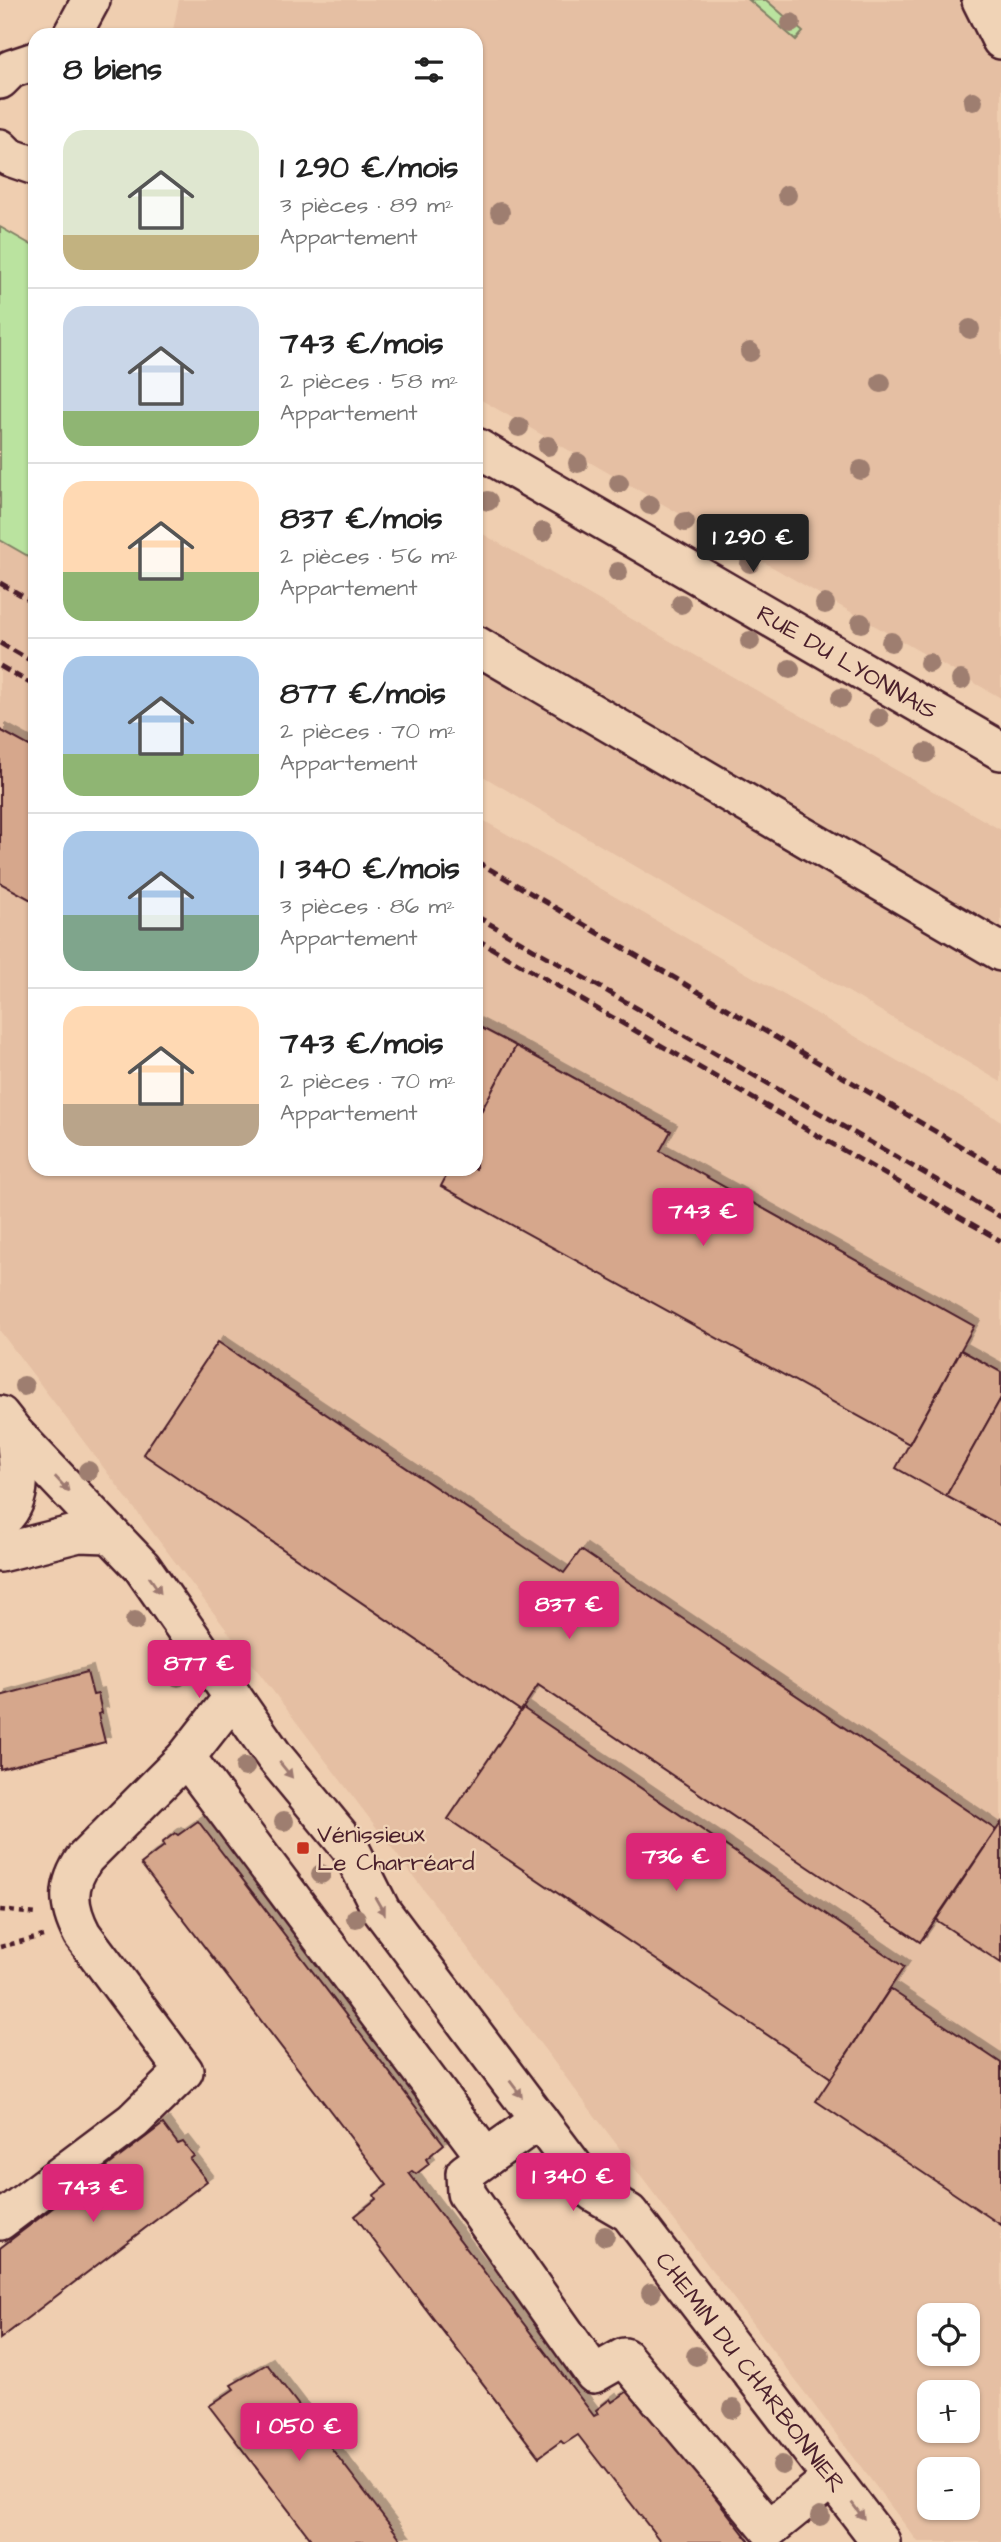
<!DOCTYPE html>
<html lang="fr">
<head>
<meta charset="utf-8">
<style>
	body { margin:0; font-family:"Architects Daughter",sans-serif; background:#f6f6f6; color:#222; height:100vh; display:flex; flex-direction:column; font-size:26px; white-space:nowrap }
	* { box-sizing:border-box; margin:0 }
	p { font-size:23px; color:#767676 }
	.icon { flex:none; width:38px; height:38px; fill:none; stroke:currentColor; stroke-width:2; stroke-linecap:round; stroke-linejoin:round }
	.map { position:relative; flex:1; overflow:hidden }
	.sheet { position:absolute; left:28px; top:28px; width:455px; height:1148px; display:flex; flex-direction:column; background:#fff; border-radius:21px; box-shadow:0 2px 5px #0004 }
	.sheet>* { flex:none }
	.fabs { position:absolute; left:917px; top:2303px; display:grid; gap:14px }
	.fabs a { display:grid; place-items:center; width:63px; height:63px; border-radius:14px; background:#fff; box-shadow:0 2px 5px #0004; font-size:35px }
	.price { position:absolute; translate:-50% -60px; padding:0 16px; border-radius:7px; background:#db2777; color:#fff; font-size:23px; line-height:46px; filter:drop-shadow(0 2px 4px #0008) }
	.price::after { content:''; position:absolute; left:50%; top:42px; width:21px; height:16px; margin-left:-10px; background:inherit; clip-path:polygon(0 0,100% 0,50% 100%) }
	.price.selected { background:#222; color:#fff }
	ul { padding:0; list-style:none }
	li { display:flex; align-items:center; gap:21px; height:175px; padding:0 35px }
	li+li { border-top:2px solid #e0e0e0 }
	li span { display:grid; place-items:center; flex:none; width:196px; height:140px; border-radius:21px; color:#555 }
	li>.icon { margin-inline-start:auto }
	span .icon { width:84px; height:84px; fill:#fffc; stroke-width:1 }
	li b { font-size:30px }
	h2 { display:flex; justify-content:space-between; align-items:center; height:84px; padding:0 35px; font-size:30px }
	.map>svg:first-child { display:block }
	.built { fill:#e5bfa3; fill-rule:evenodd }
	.green { fill:#bae39f; stroke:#828165; stroke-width:2 }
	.building { fill:#d6a78c; stroke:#4a1f2b; stroke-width:2; filter:url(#shadow) }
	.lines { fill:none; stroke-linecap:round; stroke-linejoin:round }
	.minor-casing { stroke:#4a1f2b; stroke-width:42 }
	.path { stroke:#4a1f2b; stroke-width:4.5; stroke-dasharray:5 5; stroke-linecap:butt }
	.minor { stroke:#f0d3b6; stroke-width:37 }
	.rail { stroke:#4a1f2b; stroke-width:5; stroke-dasharray:10 5; stroke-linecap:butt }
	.tree { fill:#9e7e70 }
	.oneway { fill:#9d7970 }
	.poi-dot { fill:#c8321e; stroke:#f0d3b6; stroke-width:2.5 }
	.labels { text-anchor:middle; stroke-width:5; stroke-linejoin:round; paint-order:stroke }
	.street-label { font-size:24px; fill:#4a1f2b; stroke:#f0d3b6 }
	.poi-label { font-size:24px; fill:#4a1f2b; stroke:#f0d3b6; text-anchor:start }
</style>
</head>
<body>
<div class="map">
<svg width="1001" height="2542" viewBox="0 0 1001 2542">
	<defs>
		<filter id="shadow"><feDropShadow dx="6" dy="-6" stdDeviation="0" flood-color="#0004"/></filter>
	</defs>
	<rect width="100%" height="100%" fill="#efceb0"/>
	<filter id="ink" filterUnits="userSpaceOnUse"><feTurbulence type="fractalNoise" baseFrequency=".0143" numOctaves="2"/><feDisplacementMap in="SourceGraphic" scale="14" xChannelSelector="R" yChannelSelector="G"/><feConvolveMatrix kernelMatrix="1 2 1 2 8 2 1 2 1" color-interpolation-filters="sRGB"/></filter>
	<g filter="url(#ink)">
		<g class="built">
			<path d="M179,0H1001V698L476,397V35H172Z"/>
			<path d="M476,530L1001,830V1082L476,772Z"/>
			<path d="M0,540L35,560V1169H476V816L1001,1121V2542H918L0,1331ZM929,2315H968V2354H929ZM929,2392H968V2431H929ZM929,2469H968V2508H929Z"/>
		</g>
		<g class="green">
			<path d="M749,0H766L803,32L796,40Z"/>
			<path d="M0,227L35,247V560L0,540Z"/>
		</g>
		<g class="building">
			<path d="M0,730L35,749V902L0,883Z"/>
			<path d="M476,1025L516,1046L476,1121Z"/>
			<path d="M516,1046L671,1131L660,1151L974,1326L909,1444L441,1186L450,1169H476V1121Z"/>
			<path d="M218,1342L564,1573L581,1550L996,1830L920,1942L538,1685L521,1711L143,1454Z"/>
			<path d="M961,1350L1001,1372V1398L946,1496L896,1468Z"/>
			<path d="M1001,1398V1526L946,1496Z"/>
			<path d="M87,1672L93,1695L98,1694L102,1713L98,1714L105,1742L0,1769V1696Z"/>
			<path d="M523,1708L904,1967L831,2078L448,1819Z"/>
			<path d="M198,1821L444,2144L426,2159L429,2164L416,2174L412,2171L409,2173L594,2416L598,2414L596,2410L610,2399L612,2402L631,2389L750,2542H661L578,2435L564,2444L561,2441L539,2457L355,2216L376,2199L374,2195L387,2185L141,1864L164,1846L162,1843L175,1833L178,1835Z"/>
			<path d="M1001,1823V1963L936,1920Z"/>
			<path d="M890,1989L1001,2063V2225L816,2101Z"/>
			<path d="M163,2124L178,2144L183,2142L194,2156L190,2159L207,2181L0,2339V2248Z"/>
			<path d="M267,2364L403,2542H313L209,2406L234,2389L231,2385Z"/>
		</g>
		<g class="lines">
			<defs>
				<g id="minor">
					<path d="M981,0L1001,40"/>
					<path d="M72,35L91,0"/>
					<path d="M0,80L11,69L35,61"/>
					<path d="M0,148L9,157L35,166"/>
					<path id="s1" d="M476,447L1001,751"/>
					<path d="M476,645L1001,952"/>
					<path id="s2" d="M0,1415L15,1434L142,1567L274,1756L350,1848L381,1910L593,2192L629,2213L881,2542"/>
					<path d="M0,1521C27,1500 17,1464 15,1434"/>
					<path d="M0,1553L79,1533L109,1534"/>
					<path d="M186,1757L233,1697"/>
					<path d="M539,2120L465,2173L466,2193L594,2374L624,2357L769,2529L832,2478"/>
					<path d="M0,2221L133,2121L184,2071L82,1934C67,1905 66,1885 85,1858L186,1757L486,2158"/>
				</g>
			</defs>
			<use href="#minor" class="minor-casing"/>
			<g class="path">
				<path d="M0,1910L37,1914"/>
				<path d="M0,1947L43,1936"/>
			</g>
			<use href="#minor" class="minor"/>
			<g class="rail">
				<path d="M0,583L35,603"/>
				<path d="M0,643L35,663"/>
				<path d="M0,666L35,686"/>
				<path d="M476,861L1001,1170"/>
				<path d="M476,916L1001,1217"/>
				<path d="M476,939L1001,1241"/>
			</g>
		</g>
		<g class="tree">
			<circle cx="791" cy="23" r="10"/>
			<circle cx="973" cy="101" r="10"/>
			<circle cx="787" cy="195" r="10"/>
			<circle cx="500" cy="212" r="10"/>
			<circle cx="970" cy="329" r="10"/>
			<circle cx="750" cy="352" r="10"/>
			<circle cx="881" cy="383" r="10"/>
			<circle cx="519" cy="427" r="10"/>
			<circle cx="548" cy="446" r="10"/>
			<circle cx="578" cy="463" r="10"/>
			<circle cx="861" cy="470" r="10"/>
			<circle cx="619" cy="483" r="10"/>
			<circle cx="488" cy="501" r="10"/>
			<circle cx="650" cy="505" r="10"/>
			<circle cx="685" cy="522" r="10"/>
			<circle cx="543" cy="532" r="10"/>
			<circle cx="750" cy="563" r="10"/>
			<circle cx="618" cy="572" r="10"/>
			<circle cx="681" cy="604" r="10"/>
			<circle cx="825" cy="604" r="10"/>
			<circle cx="861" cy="623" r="10"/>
			<circle cx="750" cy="641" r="10"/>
			<circle cx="891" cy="642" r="10"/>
			<circle cx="929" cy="663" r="10"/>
			<circle cx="790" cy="669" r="10"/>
			<circle cx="961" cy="680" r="10"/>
			<circle cx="841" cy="698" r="10"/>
			<circle cx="879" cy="718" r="10"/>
			<circle cx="926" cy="753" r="10"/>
			<circle cx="24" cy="1386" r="10"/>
			<circle cx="88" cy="1471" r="10"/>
			<circle cx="135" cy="1621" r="10"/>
			<circle cx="178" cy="1677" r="10"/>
			<circle cx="245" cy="1767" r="10"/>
			<circle cx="284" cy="1821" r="10"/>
			<circle cx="321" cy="1874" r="10"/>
			<circle cx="356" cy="1918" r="10"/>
			<circle cx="605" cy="2236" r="10"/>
			<circle cx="651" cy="2293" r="10"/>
			<circle cx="696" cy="2356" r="10"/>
			<circle cx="733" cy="2409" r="10"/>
			<circle cx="782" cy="2465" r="10"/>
			<circle cx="820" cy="2516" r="10"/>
		</g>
		<defs><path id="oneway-solid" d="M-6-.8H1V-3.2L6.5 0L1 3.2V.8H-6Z" transform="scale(1.75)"/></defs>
		<g class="oneway">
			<use href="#oneway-solid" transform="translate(62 1484) rotate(47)"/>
			<use href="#oneway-solid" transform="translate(155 1585) rotate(55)"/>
			<use href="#oneway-solid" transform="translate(286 1770) rotate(51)"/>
			<use href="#oneway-solid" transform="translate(380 1906) rotate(60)"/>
			<use href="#oneway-solid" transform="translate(516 2089) rotate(53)"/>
			<use href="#oneway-solid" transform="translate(858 2511) rotate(53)"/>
		</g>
	</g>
	<rect class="poi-dot" x="296" y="1841" width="14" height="14" rx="3.5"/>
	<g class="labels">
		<g class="street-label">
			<text dy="8" stroke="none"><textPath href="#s1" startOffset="429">RUE DU LYONNAIS</textPath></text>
			<text dy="8" stroke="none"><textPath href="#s2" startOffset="1222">CHEMIN DU CHARBONNIER</textPath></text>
		</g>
		<g class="poi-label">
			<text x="317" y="1842">Vénissieux<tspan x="317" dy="28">Le Charréard</tspan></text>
		</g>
	</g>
</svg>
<div class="fabs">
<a><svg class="icon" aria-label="locate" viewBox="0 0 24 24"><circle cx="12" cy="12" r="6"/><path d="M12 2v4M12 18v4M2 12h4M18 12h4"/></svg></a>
<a>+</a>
<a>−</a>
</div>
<b class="price selected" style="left:753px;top:574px">1 290 €</b>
<b class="price" style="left:703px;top:1248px">743 €</b>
<b class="price" style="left:569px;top:1641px">837 €</b>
<b class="price" style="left:199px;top:1700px">877 €</b>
<b class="price" style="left:676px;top:1893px">736 €</b>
<b class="price" style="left:573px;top:2213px">1 340 €</b>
<b class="price" style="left:93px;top:2224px">743 €</b>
<b class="price" style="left:299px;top:2463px">1 050 €</b>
<section class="sheet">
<h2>8 biens<svg class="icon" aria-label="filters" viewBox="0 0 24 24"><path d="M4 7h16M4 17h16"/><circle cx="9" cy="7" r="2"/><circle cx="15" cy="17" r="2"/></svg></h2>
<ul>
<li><span style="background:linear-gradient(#dfe7d0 75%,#c2b280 0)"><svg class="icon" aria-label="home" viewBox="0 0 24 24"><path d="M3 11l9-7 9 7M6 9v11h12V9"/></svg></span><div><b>1 290 €/mois</b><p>3 pièces · 89 m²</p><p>Appartement</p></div></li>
<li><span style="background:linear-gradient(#c9d6e8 75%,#8fb573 0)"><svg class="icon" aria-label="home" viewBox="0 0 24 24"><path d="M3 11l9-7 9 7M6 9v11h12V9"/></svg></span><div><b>743 €/mois</b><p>2 pièces · 58 m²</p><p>Appartement</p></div></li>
<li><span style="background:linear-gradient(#ffd9b3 65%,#8fb573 0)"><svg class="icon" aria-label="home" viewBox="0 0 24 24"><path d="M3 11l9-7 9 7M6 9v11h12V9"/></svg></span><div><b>837 €/mois</b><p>2 pièces · 56 m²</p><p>Appartement</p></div></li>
<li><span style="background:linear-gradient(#a9c7e8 70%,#8fb573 0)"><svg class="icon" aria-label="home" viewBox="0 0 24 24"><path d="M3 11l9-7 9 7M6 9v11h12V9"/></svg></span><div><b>877 €/mois</b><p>2 pièces · 70 m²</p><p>Appartement</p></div></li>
<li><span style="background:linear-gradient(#a9c7e8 60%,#7fa58c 0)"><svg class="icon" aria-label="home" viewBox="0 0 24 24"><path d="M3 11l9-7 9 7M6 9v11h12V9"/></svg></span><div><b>1 340 €/mois</b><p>3 pièces · 86 m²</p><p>Appartement</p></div></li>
<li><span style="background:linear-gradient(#ffd9b3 70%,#b9a48a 0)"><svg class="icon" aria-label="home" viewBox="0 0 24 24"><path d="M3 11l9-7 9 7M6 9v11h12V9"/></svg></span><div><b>743 €/mois</b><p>2 pièces · 70 m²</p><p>Appartement</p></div></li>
</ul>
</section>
</div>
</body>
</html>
